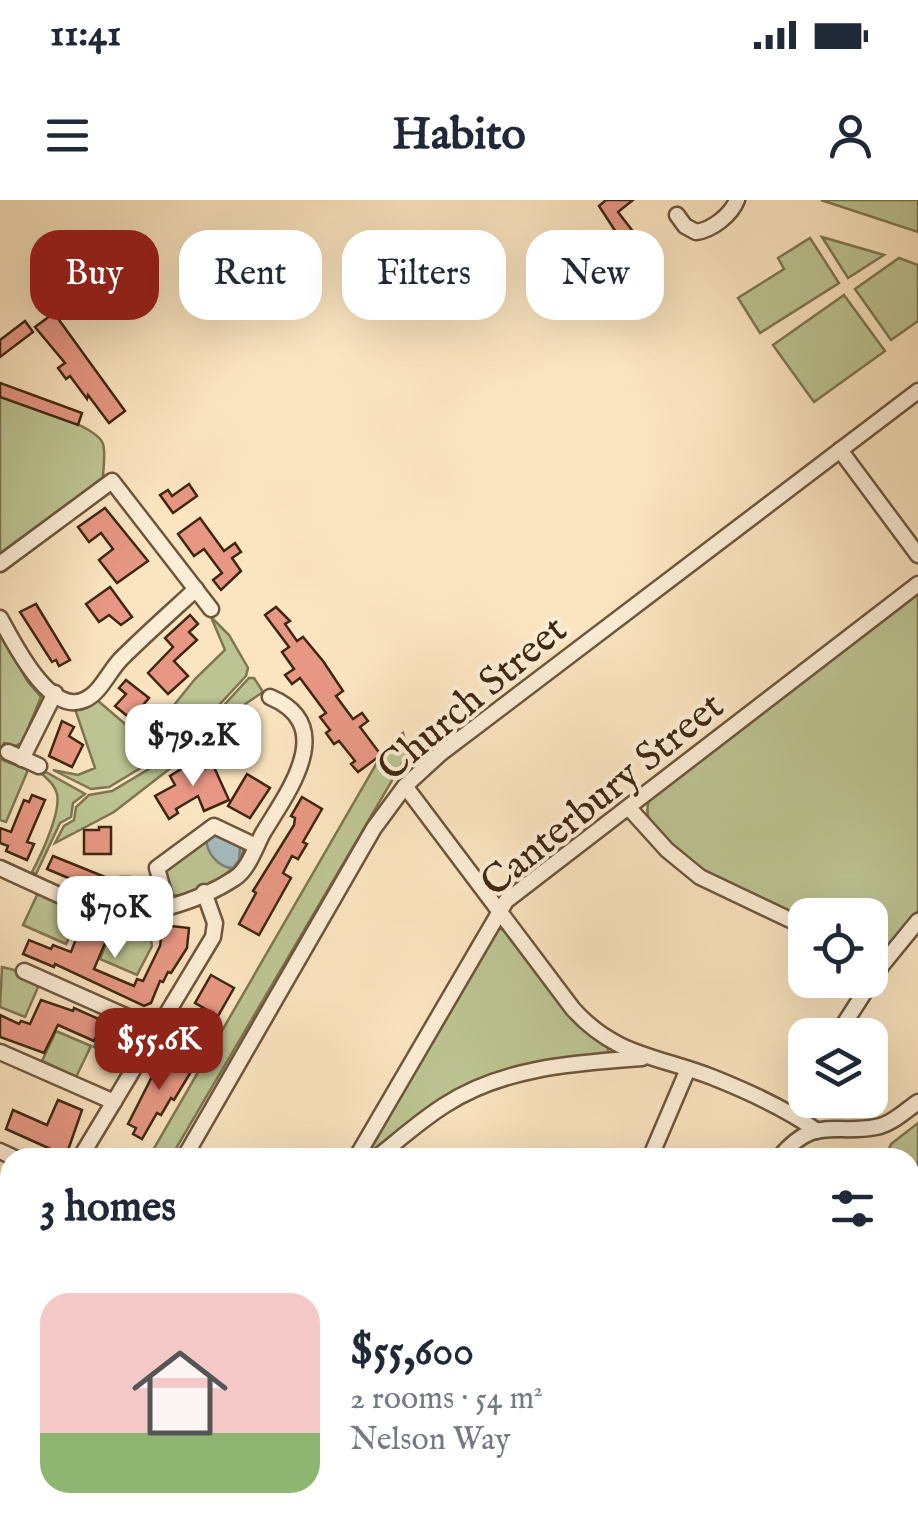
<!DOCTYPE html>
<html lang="en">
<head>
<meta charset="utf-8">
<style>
	body { margin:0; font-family:"IM FELL English",serif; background:#f6f6f7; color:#1f2937; height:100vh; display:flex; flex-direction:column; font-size:38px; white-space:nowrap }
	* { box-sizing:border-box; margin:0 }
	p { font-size:32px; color:#747a83 }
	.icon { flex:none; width:55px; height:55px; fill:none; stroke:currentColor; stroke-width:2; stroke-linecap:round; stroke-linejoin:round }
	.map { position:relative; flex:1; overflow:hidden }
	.panel { position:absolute; left:0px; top:948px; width:920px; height:392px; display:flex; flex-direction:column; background:#fff; border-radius:30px 30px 0 0; box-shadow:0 10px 40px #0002 }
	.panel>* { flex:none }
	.banner { position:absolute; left:30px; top:30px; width:860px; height:90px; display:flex; gap:20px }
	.controls { position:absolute; left:788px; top:698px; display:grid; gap:20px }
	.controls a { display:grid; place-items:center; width:100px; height:100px; border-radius:20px; background:#fff; box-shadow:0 10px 40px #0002; font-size:50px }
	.price { position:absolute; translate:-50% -85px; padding:0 22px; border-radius:20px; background:#fff; color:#222; font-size:32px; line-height:65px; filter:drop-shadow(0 2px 5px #0008) }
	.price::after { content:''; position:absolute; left:50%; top:60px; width:30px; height:22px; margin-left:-15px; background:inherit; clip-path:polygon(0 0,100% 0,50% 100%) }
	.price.on { background:#8f2418; color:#fff }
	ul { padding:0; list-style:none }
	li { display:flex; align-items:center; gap:30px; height:250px; padding:0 40px }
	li+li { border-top:2px solid #e0e1e3 }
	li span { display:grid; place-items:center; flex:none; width:280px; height:200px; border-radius:30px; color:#555 }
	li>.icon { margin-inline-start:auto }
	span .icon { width:120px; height:120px; fill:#fffc; stroke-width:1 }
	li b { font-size:42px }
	h2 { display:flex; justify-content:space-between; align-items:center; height:120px; padding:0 40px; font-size:42px }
	.chip { padding:0 35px; border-radius:30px; background:#fff; box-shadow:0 10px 40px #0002; font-size:35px; line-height:90px }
	.chip.on { background:#8f2418; color:#fff }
	.status { display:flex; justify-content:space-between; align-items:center; height:70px; padding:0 50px; background:#fff; direction:ltr }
	.status svg { height:28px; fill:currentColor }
	header { display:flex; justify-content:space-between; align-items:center; height:130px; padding:0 40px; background:#fff; font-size:45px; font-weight:800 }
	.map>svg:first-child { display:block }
	.green { fill:#bdc493; stroke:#7e7651; stroke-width:2.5 }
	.water { fill:#a5bbbe; stroke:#7c8078; stroke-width:2.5 }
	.building { fill:#e79783; stroke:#3f270f; stroke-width:2.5 }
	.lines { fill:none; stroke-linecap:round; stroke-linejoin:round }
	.minor-casing { stroke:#6e563b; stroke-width:19 }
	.minor { stroke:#fcedd6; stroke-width:14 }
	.labels { text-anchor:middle; stroke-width:8; stroke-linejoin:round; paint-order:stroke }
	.street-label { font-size:40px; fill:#3f270f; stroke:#fcedd6 }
</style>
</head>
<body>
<div class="status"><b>11:41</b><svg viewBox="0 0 49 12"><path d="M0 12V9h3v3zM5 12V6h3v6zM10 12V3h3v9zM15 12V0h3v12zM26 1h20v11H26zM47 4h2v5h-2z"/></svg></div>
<header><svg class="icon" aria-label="menu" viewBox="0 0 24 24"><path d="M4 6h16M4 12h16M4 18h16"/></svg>Habito<svg class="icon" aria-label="person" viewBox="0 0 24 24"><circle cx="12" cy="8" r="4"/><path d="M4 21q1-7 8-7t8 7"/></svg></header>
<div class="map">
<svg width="918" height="1338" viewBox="0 0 918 1338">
	<rect width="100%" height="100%" fill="#fbe4c0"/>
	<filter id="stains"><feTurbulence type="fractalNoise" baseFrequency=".002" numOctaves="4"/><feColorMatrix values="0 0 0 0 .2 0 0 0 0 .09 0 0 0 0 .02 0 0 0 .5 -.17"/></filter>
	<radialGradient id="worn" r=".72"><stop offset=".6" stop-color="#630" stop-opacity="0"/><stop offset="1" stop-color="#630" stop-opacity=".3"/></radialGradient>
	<g class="green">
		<path d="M821,0H918V32Z"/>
		<path d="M822,37L884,55L848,78Z"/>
		<path d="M810,38L839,83L760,133L738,98L784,69L778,58Z"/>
		<path d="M899,58L918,65V121L891,140L855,89Z"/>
		<path d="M844,95L885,151L814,202L773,145Z"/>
		<path d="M0,196C20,204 97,224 103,244C106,254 103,268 103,278L0,353Z"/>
		<path d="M918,391V711C903,726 893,753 870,750V715H805V722C773,706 616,642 653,594Z"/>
		<path d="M211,417L229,435L248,468L246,476L219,505L189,526L164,554L109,587L91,589L53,570L78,575L95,568L75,509L97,500L145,541L195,479L225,450Z"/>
		<path d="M0,433L28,482L41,497L22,543L15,546L4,543L0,553Z"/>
		<path d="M249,478H254L263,492L205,531L177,563L114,612L55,643L64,626L74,620L76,607L89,595L112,591L169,557L190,532L213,517Z"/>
		<path d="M403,533L408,550L404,560L171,957H149L386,547Z"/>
		<path d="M0,559L28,570L6,622L0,620Z"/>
		<path d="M46,572L85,594L73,603L71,617L60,623L36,674L32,672C41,655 61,613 57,594C55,585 48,580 42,574Z"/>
		<path d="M213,631L244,648C240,672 194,699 171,695L163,666Z"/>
		<path d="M38,693L80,712L66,744L23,725Z"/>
		<path d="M148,719L152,746L137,775L100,759L115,721Z"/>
		<path d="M496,729H504L608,846V853L503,873L368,954Z"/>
		<path d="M2,767L18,771L17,775L39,785L25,817L0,807Z"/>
		<path d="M110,814L143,828V840L131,862L94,847Z"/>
		<path d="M56,831L91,846L76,877L42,861Z"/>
		<path d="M918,923V1193L910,1205L918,1211V1276H910V958H885L891,944Z"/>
		<path d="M910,1293L918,1296V1331L911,1338H736L740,1330H910Z"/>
	</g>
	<path class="water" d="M217,634L240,647L239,660L233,668C219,668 205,652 207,639Z"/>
	<g class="building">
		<path d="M606,0H633L618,12L635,34L623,43L599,6Z"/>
		<path d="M54,113L125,211L109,223L88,195L87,199L70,176L66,179L58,168L65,163L35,127Z"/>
		<path d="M25,121L33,132L0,157V140Z"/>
		<path d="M0,183L82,213L78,225L0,197Z"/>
		<path d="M189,284L197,296L173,313L160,295L168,290L172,296Z"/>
		<path d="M105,308L148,361L117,383L99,360L113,349L101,333L89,342L78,327Z"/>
		<path d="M200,318L224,351L235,343L241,352L232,358L241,371L221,390L213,380L222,373L204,349L194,356L178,334Z"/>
		<path d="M110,387L132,417L121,425L109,415L99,422L86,404Z"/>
		<path d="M36,404L70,460L59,466L56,460L52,462L20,412Z"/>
		<path d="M276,407L290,421L285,424L297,441L303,437L323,461L343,491L336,496L353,519L362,513L368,521L360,527L381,555L358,572L351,564L355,561L339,541L334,544L326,533L330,530L320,517L326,513L300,478L292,484L285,475L294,469L282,452L289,447L265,415Z"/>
		<path d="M190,415L198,424L189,432L197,440L174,461L188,476L168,494L148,473L173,447L165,438Z"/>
		<path d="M126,480L149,498L131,519L115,506L126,494L119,488Z"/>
		<path d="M236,517L245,529L241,532L246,537L225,553L212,537Z"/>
		<path d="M62,521L74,527L69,536L83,545L72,567L49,556Z"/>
		<path d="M194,561L199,571L213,565L229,600L204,611L198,596L176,609L178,613L169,619L155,596L175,585L170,576Z"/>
		<path d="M247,574L270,588L250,618L228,606Z"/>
		<path d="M32,595L45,600L27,642L34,644L27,660L6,651L8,646L0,643V628L11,632L24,600L29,602Z"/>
		<path d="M302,597L322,609L303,642L307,644L298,659L292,656L283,673L291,678L259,735L239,724L256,693L253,691L294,625L295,618L291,616Z"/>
		<path d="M99,627H111V654H84V630H99Z"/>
		<path d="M53,656L110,679L104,693L47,669Z"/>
		<path d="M120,677H130V683H147V697H120Z"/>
		<path d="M163,725L189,728L187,748L171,773L168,772L163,782L160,781L151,803L144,806L55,764L54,767L23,754L29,740L51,749L53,745L71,752L81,726L108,736L94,769L134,786L137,779L143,781L160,746Z"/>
		<path d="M211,775L234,788L218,816L195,803Z"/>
		<path d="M41,800L73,811L74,808L103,821L94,841L58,825L44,853L0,837V815L19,824L21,821L30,824Z"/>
		<path d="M164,853L192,870L174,900L171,898L161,915L157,913L142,939L133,934L136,928L128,924Z"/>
		<path d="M58,900L82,910L66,956L6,929L13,910L47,925Z"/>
	</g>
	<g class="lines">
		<defs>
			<g id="minor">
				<path d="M677,15L685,26L696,32C712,30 731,15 737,0"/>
				<path d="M840,250L918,355"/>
				<path d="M0,364L112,281L211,409"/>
				<path d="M0,418C13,441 49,516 84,500C100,494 109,471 121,459C145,435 171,412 196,389"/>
				<path d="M8,552L39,566"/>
				<path d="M22,559L55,493"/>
				<path d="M405,586L573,809C615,856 658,856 712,877C747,891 786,908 817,931"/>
				<path d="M629,608L667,650L700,677L805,727"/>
				<path d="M0,668L96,712C135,723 202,700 235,678C248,670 256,646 263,633C287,593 339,526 270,497"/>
				<path d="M168,708L157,668L214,626L256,646"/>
				<path d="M24,771L157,830"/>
				<path d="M837,835L882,765L918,721"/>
				<path d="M0,852L114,902"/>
				<path d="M800,918L806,900"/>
				<path d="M0,951L15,958"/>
				<path d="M80,958L213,737L215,723L204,692"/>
				<path d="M184,958L374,628L405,586L440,554L918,191"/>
				<path d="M356,958L506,701L918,384"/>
				<path d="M376,958C399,940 421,920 445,905C504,867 575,863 642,858"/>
				<path d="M650,958L688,869"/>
				<path d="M779,958C814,915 834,935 876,927C892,924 905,911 918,902"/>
				<path d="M910,1042L918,1035"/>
				<path d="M0,1090L10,1094"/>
				<path d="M0,1201L10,1168"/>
				<path d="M275,1330L278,1338"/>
				<path d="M460,1330L468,1338"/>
				<path d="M45,1338L48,1330"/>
				<path d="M201,1338L204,1330"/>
				<path d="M484,1338L487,1330"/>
				<path d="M609,1338L613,1330"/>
			</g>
		</defs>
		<use href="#minor" class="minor-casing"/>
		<use href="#minor" class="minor"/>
	</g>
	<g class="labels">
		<g class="street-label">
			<text transform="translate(471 497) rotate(-40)" y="14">Church Street</text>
			<text transform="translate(601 593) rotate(-39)" y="14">Canterbury Street</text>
		</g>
	</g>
	<rect width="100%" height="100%" filter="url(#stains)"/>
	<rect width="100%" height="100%" fill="url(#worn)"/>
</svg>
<div class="controls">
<a><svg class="icon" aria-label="locate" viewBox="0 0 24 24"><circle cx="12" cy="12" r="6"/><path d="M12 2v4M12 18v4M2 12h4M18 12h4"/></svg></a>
<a><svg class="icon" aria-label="layers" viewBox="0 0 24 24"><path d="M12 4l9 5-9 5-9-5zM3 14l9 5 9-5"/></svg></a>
</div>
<b class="price" style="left:193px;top:589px">$79.2K</b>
<b class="price" style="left:115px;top:761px">$70K</b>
<b class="price on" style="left:159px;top:893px">$55.6K</b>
<div class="banner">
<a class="chip on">Buy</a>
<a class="chip">Rent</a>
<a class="chip">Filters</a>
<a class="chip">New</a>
</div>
<section class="panel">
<h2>3 homes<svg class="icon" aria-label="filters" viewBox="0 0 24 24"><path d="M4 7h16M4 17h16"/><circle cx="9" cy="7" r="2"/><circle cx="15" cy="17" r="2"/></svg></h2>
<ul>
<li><span style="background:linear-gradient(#f6c9c9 70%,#8fb573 0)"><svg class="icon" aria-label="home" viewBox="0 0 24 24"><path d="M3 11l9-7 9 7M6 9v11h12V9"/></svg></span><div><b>$55,600</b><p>2 rooms · 54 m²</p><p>Nelson Way</p></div></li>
</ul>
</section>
</div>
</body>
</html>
